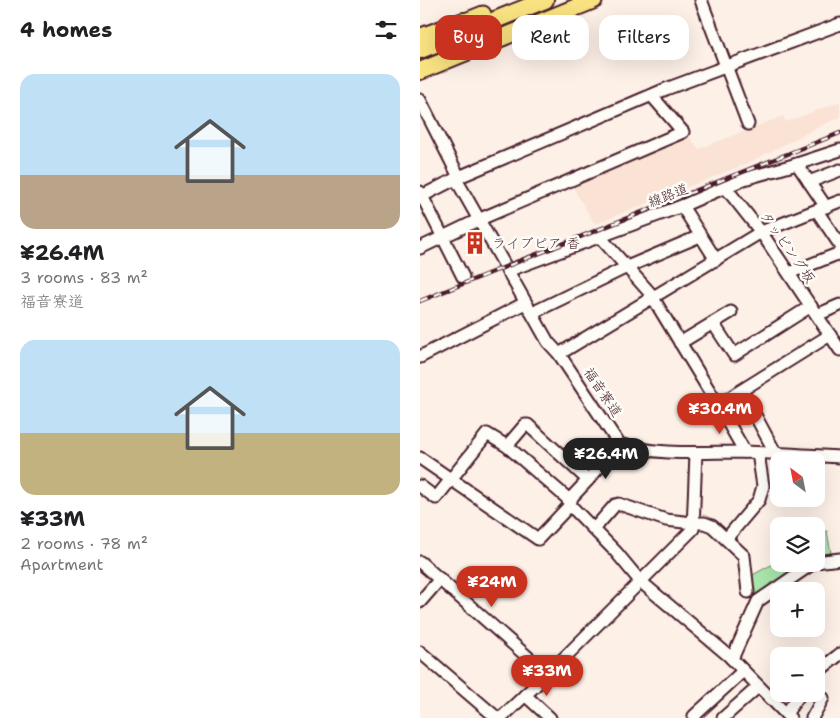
<!DOCTYPE html>
<html lang="en">
<head>
<meta charset="utf-8">
<style>
	body { margin:0; font-family:"Shantell Sans","Klee One",sans-serif; background:#f2f2f2; color:#202124; height:100vh; display:flex; flex-direction:column; font-size:19px; white-space:nowrap }
	* { box-sizing:border-box; margin:0 }
	p { font-size:16px; color:#757577 }
	.icon { flex:none; width:28px; height:28px; fill:none; stroke:currentColor; stroke-width:2; stroke-linecap:round; stroke-linejoin:round }
	.map { position:relative; flex:1; overflow:hidden }
	.drawer { display:flex; flex-direction:column; background:#fff; width:420px }
	.drawer>* { flex:none }
	.guide { position:absolute; left:15px; top:15px; width:330px; height:45px; display:flex; gap:10px }
	.needle { width:32px; rotate:328deg }
	.buttons { position:absolute; left:350px; top:452px; display:grid; gap:10px }
	.buttons a { display:grid; place-items:center; width:55px; height:55px; border-radius:10px; background:#fff; box-shadow:0 5px 20px #0002; font-size:25px }
	.price { position:absolute; translate:-50% -42px; padding:0 11px; border-radius:18px; background:#c8321e; color:#fff; font-size:16px; line-height:32px; filter:drop-shadow(0 1px 2px #0008) }
	.price::after { content:''; position:absolute; left:50%; top:30px; width:15px; height:11px; margin-left:-8px; background:inherit; clip-path:polygon(0 0,100% 0,50% 100%) }
	.price.active { background:#222; color:#fff }
	ul { padding:0; list-style:none }
	li { display:grid; align-content:center; gap:10px; height:265px; padding:0 20px }
	li span { display:grid; place-items:center; height:155px; border-radius:15px; color:#555 }
	li>.icon { margin-inline-start:auto }
	span .icon { width:90px; height:90px; fill:#fffc; stroke-width:1 }
	li b { font-size:21px }
	h2 { display:flex; justify-content:space-between; align-items:center; height:60px; padding:0 20px; font-size:21px }
	.pill { padding:0 18px; border-radius:15px; background:#fff; box-shadow:0 5px 20px #0002; font-size:18px; line-height:45px }
	.pill.active { background:#c8321e; color:#fff }
	main { display:flex; flex:1; min-height:0 }
	.map>svg:first-child { display:block }
	.built { fill:#fae2d4 }
	.green { fill:#a9e5ac; stroke:#7a826c }
	.lines { fill:none; stroke-linecap:round; stroke-linejoin:round }
	.minor-casing { stroke:#4a1f2b; stroke-width:15 }
	.major-casing { stroke:#4a1f2b; stroke-width:19 }
	.highway-casing { stroke:#4a1f2b; stroke-width:20 }
	.minor { stroke:#fdfcf7; stroke-width:11 }
	.major { stroke:#f8e281; stroke-width:15 }
	.highway { stroke:#f8e281; stroke-width:16 }
	.rail-casing { stroke:#4a1f2b; stroke-width:4.5 }
	.rail { stroke:#fdfcf7; stroke-width:2.5; stroke-dasharray:8; stroke-linecap:butt }
	.labels { text-anchor:middle; stroke-width:5; stroke-linejoin:round; paint-order:stroke }
	.street-label { font-size:14px; fill:#4a1f2b; stroke:#fdfcf7 }
	.poi-label { font-size:14px; fill:#4a1f2b; stroke:#fdfcf7; text-anchor:start }
</style>
</head>
<body>
<main>
<section class="drawer">
<h2>4 homes<svg class="icon" aria-label="filters" viewBox="0 0 24 24"><path d="M4 7h16M4 17h16"/><circle cx="9" cy="7" r="2"/><circle cx="15" cy="17" r="2"/></svg></h2>
<ul>
<li><span style="background:linear-gradient(#bfe0f5 65%,#b9a48a 0)"><svg class="icon" aria-label="home" viewBox="0 0 24 24"><path d="M3 11l9-7 9 7M6 9v11h12V9"/></svg></span><div><b>¥26.4M</b><p>3 rooms · 83 m²</p><p>福音寮道</p></div></li>
<li><span style="background:linear-gradient(#bfe0f5 60%,#c2b280 0)"><svg class="icon" aria-label="home" viewBox="0 0 24 24"><path d="M3 11l9-7 9 7M6 9v11h12V9"/></svg></span><div><b>¥33M</b><p>2 rooms · 78 m²</p><p>Apartment</p></div></li>
</ul>
</section>
<div class="map">
<svg width="420" height="718" viewBox="0 0 420 718">
	<rect width="100%" height="100%" fill="#fcf0e7"/>
	<filter id="ink" filterUnits="userSpaceOnUse"><feTurbulence type="fractalNoise" baseFrequency=".02" numOctaves="2"/><feDisplacementMap in="SourceGraphic" scale="10" xChannelSelector="R" yChannelSelector="G"/><feConvolveMatrix kernelMatrix="1 2 1 2 8 2 1 2 1" color-interpolation-filters="sRGB"/></filter>
	<g filter="url(#ink)">
		<path class="built" d="M420,102V117L404,124L328,163L175,224L151,184L267,134L279,149L363,116L366,122Z"/>
		<g class="green">
			<path d="M407,531L411,553L396,557V533Z"/>
			<path d="M359,544V564H383L335,597L332,593L329,577L351,565L355,546Z"/>
		</g>
		<g class="lines">
			<defs>
				<g id="minor">
					<path d="M281,0L328,124"/>
					<path d="M0,100L39,177"/>
					<path d="M377,164L406,207"/>
					<path d="M36,179L128,342L139,354L199,444C239,456 282,452 324,452C356,453 388,455 420,457"/>
					<path d="M389,182L420,170"/>
					<path d="M306,188L341,232L420,350"/>
					<path d="M0,192L43,277"/>
					<path d="M0,197L39,177L246,89L420,24"/>
					<path d="M262,206L296,260"/>
					<path d="M397,211L420,245"/>
					<path d="M180,237L230,293L298,405L325,452"/>
					<path d="M0,248L58,220L263,132L232,96"/>
					<path d="M87,271L262,206L324,179L377,164L420,150"/>
					<path d="M369,273L420,253"/>
					<path d="M112,313L207,267L280,236"/>
					<path d="M397,315L420,305"/>
					<path d="M293,323L314,355L391,306"/>
					<path d="M260,343L311,312"/>
					<path d="M139,354L341,232L420,201"/>
					<path d="M0,357L105,303"/>
					<path d="M322,391L356,454"/>
					<path d="M298,405L410,335"/>
					<path d="M87,446L105,425H108L168,480"/>
					<path d="M0,458L118,539L150,505L152,497L168,480L199,444"/>
					<path d="M0,486L16,498L67,434L87,446L147,498L150,505L196,552L220,581L308,655L370,718"/>
					<path d="M174,529L195,505L199,504L246,520L273,523H284L292,526L324,556L328,592"/>
					<path d="M306,539L339,500L343,486L338,453"/>
					<path d="M0,562L127,674"/>
					<path d="M396,562L420,559"/>
					<path d="M0,602L20,579"/>
					<path d="M0,652L77,718"/>
					<path d="M312,659L338,601L392,564"/>
					<path d="M396,673L420,654"/>
					<path d="M105,695L130,718"/>
					<path d="M366,714L380,694"/>
					<path d="M81,718L137,665L273,529L276,453"/>
					<path d="M275,718L274,716L323,671"/>
					<path d="M303,718L338,687"/>
					<path d="M392,718L403,698"/>
				</g>
				<path id="major" d="M33,26L63,14"/>
				<g id="highway">
					<path d="M0,37L44,21"/>
					<path d="M0,50L125,0"/>
					<path d="M0,71L174,0"/>
				</g>
			</defs>
			<use href="#minor" class="minor-casing"/>
			<use href="#major" class="major-casing"/>
			<use href="#highway" class="highway-casing"/>
			<use href="#minor" class="minor"/>
			<use href="#major" class="major"/>
			<use href="#highway" class="highway"/>
			<defs>
				<path id="rail" d="M0,301L420,133"/>
			</defs>
			<use href="#rail" class="rail-casing"/>
			<use href="#rail" class="rail"/>
		</g>
	</g>
	<defs>
		<symbol id="building-bare" viewBox="-9 -9 18 18"><path d="M-4-6H4V6H1V3H-1V6H-4ZM-2.5-4.3h1.7v1.8h-1.7ZM.8-4.3h1.7v1.8H.8ZM-2.5-1h1.7V.8h-1.7ZM.8-1h1.7V.8H.8Z" fill="#c8321e" stroke="#fdfcf7" stroke-width="2.5" paint-order="stroke"/></symbol>
	</defs>
	<g fill-rule="evenodd">
		<use href="#building-bare" x="39" y="227" width="32" height="32"/>
	</g>
	<g class="labels">
		<g class="street-label">
			<text transform="translate(248 195) rotate(-21)" y="5">線路道</text>
			<text transform="translate(368 247) rotate(55)" y="5">タッピング坂</text>
			<text transform="translate(183 392) rotate(56)" y="5">福音寮道</text>
		</g>
		<g class="poi-label">
			<text x="72" y="248">ライブピア 香</text>
		</g>
	</g>
</svg>
<div class="buttons">
<a><svg class="needle" viewBox="-14 -14 28 28"><path d="M0-13l5 13h-10z" fill="#e53935"/><path d="M0 13l5-13h-10z" fill="#757577"/></svg></a>
<a><svg class="icon" aria-label="layers" viewBox="0 0 24 24"><path d="M12 4l9 5-9 5-9-5zM3 14l9 5 9-5"/></svg></a>
<a>+</a>
<a>−</a>
</div>
<b class="price" style="left:300px;top:435px">¥30.4M</b>
<b class="price active" style="left:186px;top:480px">¥26.4M</b>
<b class="price" style="left:72px;top:608px">¥24M</b>
<b class="price" style="left:127px;top:697px">¥33M</b>
<div class="guide">
<a class="pill active">Buy</a>
<a class="pill">Rent</a>
<a class="pill">Filters</a>
</div>
</div>
</main>
</body>
</html>
